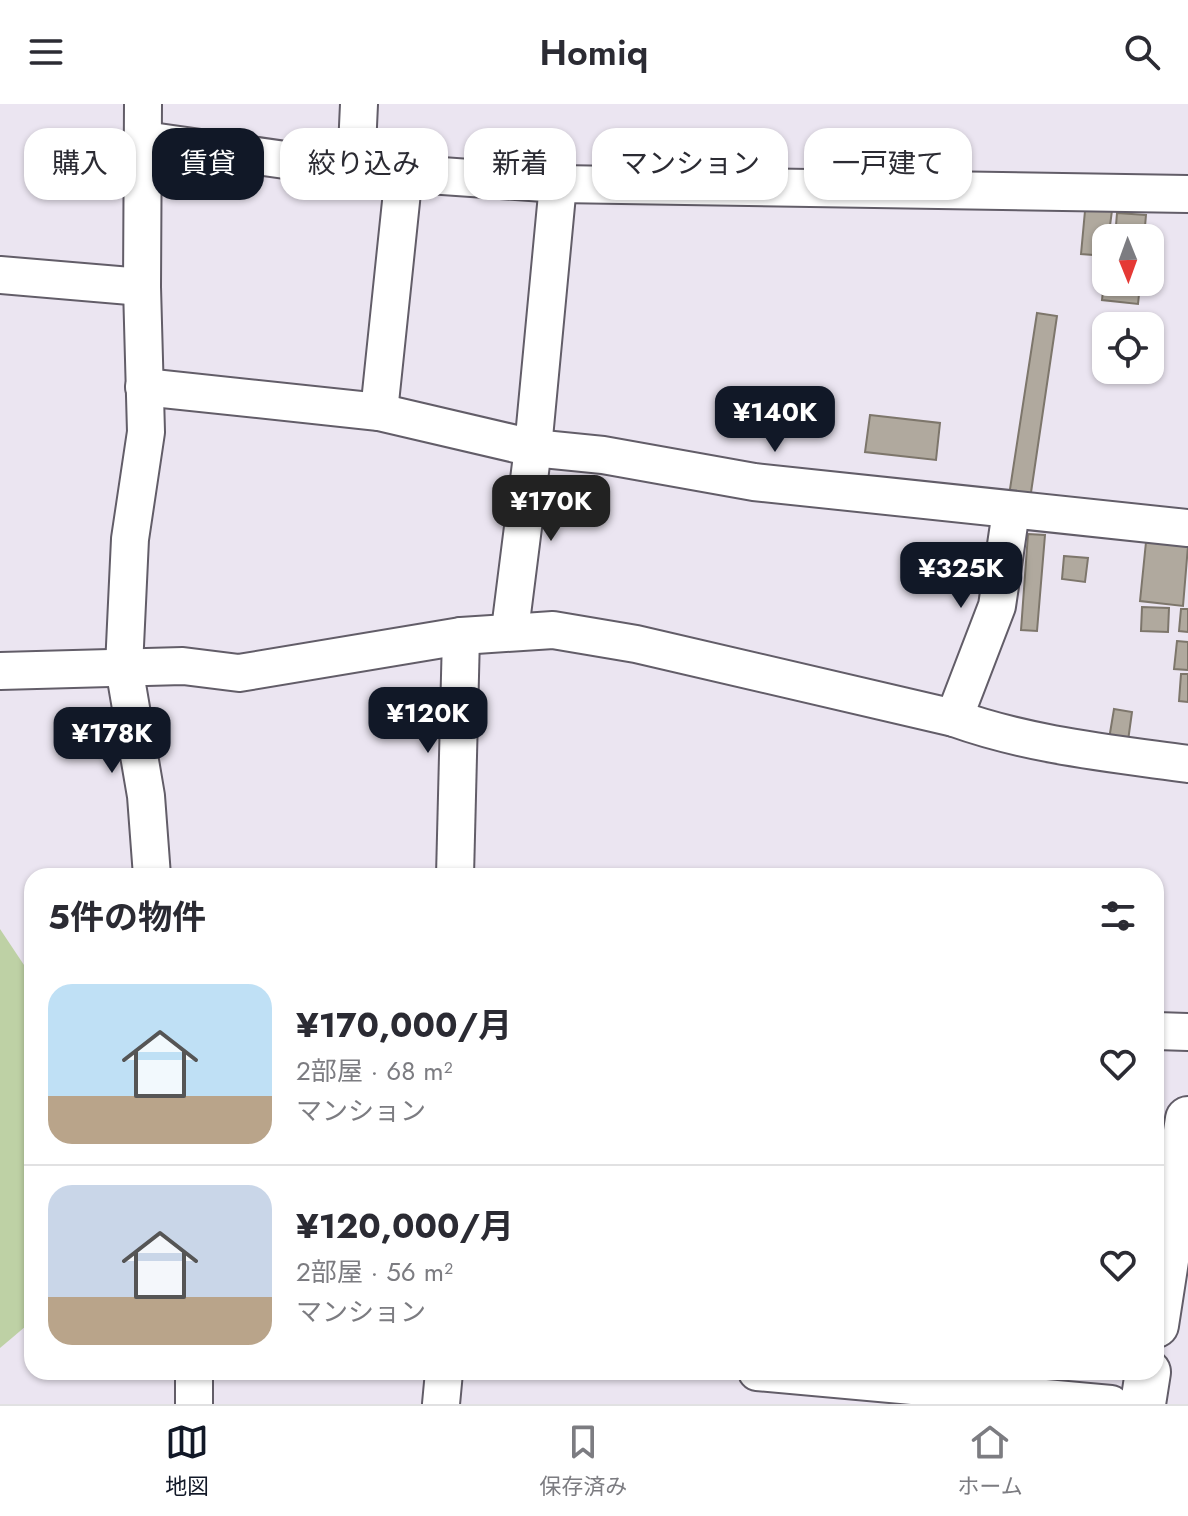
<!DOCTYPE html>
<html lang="ja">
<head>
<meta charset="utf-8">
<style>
	body { margin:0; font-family:Jost,"Noto Sans JP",sans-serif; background:#f7f7f7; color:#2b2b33; height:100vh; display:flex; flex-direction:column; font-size:30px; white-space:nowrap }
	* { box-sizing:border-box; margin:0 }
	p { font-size:26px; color:#7c7c81 }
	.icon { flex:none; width:44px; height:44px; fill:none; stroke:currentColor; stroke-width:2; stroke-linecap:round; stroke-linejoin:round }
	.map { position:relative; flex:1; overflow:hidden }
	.side { position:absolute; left:24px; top:764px; width:1140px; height:512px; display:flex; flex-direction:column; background:#fff; border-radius:24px; box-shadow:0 2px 6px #0004 }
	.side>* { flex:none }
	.banner { position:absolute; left:24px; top:24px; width:1140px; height:72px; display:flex; gap:16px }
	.needle { width:52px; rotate:179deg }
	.fabs { position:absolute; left:1092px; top:120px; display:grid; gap:16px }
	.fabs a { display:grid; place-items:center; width:72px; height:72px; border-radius:16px; background:#fff; box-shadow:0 2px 6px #0004; font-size:40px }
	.price { position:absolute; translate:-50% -68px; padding:0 18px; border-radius:16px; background:#111827; color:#fff; font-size:26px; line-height:52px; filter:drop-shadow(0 2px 4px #0008) }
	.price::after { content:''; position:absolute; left:50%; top:48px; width:24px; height:18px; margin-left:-12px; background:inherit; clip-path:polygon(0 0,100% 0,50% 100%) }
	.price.selected { background:#222; color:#fff }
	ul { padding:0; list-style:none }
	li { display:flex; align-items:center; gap:24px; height:200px; padding:0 24px }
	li+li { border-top:2px solid #e1e1e2 }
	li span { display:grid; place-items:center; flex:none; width:224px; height:160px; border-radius:24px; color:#555 }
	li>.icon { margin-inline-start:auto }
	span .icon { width:96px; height:96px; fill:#fffc; stroke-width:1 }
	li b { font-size:34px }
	h2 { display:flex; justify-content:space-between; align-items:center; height:96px; padding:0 24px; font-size:34px }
	.tag { padding:0 28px; border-radius:24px; background:#fff; box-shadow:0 2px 6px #0004; font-size:28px; line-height:72px }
	.tag.selected { background:#111827; color:#fff }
	header { display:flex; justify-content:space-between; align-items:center; height:104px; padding:0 24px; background:#fff; font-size:36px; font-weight:600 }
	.tab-bar { display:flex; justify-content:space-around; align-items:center; height:112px; border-top:2px solid #e1e1e2; background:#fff; font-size:22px; color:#7c7c81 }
	.tab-bar a { display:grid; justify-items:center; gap:4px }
	.tab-bar .selected { color:#111827 }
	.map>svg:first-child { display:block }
	.green { fill:#bed1a5 }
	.building { fill:#b0a99e; stroke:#7d766b; stroke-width:2 }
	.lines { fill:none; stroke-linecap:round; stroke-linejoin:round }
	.minor-casing { stroke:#625d68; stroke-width:40 }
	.major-casing { stroke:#625d68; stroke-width:48 }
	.minor { stroke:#fff; stroke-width:36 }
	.major { stroke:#fff; stroke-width:44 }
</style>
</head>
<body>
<header><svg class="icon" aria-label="menu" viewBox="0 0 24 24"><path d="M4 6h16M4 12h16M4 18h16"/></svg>Homiq<svg class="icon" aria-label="search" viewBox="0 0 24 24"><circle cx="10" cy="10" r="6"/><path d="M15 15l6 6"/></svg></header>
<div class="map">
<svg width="1188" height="1300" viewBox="0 0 1188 1300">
	<rect width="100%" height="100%" fill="#ebe5f1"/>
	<path class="green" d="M0,825L28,867L32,900V1217L0,1244Z"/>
	<g class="building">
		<path d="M1086,96L1113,99L1106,152L1081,150Z"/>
		<path d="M1117,109L1146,111L1144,134H1115Z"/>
		<path d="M1104,177L1140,181L1138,200L1102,196Z"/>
		<path d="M1037,209L1057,212L1029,402L1008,398Z"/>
		<path d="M870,311L940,319L936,356L865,348Z"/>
		<path d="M1028,430L1045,431L1037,527L1021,526Z"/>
		<path d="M1146,438L1188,442L1183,502L1140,497Z"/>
		<path d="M1064,452L1088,454L1085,478L1062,475Z"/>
		<path d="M1142,503L1169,504L1168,528L1141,527Z"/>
		<path d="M1181,505H1188V528L1179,527Z"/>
		<path d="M1177,537L1188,538V566L1174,565Z"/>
		<path d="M1181,570H1188V598L1179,597Z"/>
		<path d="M1114,605L1132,608L1127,644L1108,641Z"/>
	</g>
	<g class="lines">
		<defs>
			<g id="minor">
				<path d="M143,0L142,183L146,328L130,435L124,563L146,692L152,772"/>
				<path d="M144,36L356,66L558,80L1188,90"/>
				<path d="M356,66L359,0"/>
				<path d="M0,171L142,183"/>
				<path d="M144,283L379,308L533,344L603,351L754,378L1188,424"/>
				<path d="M379,308L404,69"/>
				<path d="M510,526L533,344L558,80"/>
				<path d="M0,567L183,562L239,569L461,532L553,526L636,540L954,614C1029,641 1109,649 1188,660"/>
				<path d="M954,614L997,502L1011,407"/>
				<path d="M455,772L461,532"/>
				<path d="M1156,927L1188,928"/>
				<path d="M194,1268V1300"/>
				<path d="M757,1268L1111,1300"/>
				<path d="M441,1300L444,1268"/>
			</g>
			<g id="major">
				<path d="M1156,1221L1188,1015"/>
				<path d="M1143,1300L1148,1268"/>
			</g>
		</defs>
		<use href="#minor" class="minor-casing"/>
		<use href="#major" class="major-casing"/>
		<use href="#minor" class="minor"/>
		<use href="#major" class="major"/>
	</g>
</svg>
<div class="fabs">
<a><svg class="needle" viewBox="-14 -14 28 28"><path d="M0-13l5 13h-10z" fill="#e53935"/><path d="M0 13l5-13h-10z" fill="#7c7c81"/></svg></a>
<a><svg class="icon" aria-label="locate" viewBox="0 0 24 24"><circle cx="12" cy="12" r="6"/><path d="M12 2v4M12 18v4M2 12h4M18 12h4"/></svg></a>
</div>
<b class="price" style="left:775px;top:350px">¥140K</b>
<b class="price selected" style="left:551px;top:439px">¥170K</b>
<b class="price" style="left:961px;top:506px">¥325K</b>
<b class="price" style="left:428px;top:651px">¥120K</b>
<b class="price" style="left:112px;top:671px">¥178K</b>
<div class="banner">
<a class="tag">購入</a>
<a class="tag selected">賃貸</a>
<a class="tag">絞り込み</a>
<a class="tag">新着</a>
<a class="tag">マンション</a>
<a class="tag">一戸建て</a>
</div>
<section class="side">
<h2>5件の物件<svg class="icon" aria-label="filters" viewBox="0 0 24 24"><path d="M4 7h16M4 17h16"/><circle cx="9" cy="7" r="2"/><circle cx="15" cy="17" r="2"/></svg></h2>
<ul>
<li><span style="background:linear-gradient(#bfe0f5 70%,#b9a48a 0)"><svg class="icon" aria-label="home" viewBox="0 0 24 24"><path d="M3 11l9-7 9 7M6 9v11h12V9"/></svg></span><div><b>¥170,000/月</b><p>2部屋 · 68 m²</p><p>マンション</p></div><svg class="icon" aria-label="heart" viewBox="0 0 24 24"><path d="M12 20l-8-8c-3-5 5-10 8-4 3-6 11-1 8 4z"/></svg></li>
<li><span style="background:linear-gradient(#c9d6e8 70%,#b9a48a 0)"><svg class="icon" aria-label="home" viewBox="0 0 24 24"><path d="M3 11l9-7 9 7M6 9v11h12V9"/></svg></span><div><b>¥120,000/月</b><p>2部屋 · 56 m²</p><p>マンション</p></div><svg class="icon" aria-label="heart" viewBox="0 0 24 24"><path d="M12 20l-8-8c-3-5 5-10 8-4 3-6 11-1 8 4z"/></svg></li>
</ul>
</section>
</div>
<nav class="tab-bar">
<a class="selected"><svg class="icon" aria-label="map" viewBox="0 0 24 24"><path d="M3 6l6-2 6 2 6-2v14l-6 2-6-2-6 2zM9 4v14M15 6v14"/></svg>地図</a>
<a><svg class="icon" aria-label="saved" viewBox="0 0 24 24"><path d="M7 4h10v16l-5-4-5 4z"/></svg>保存済み</a>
<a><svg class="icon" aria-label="home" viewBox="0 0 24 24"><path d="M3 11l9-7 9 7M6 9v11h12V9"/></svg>ホーム</a>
</nav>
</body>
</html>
